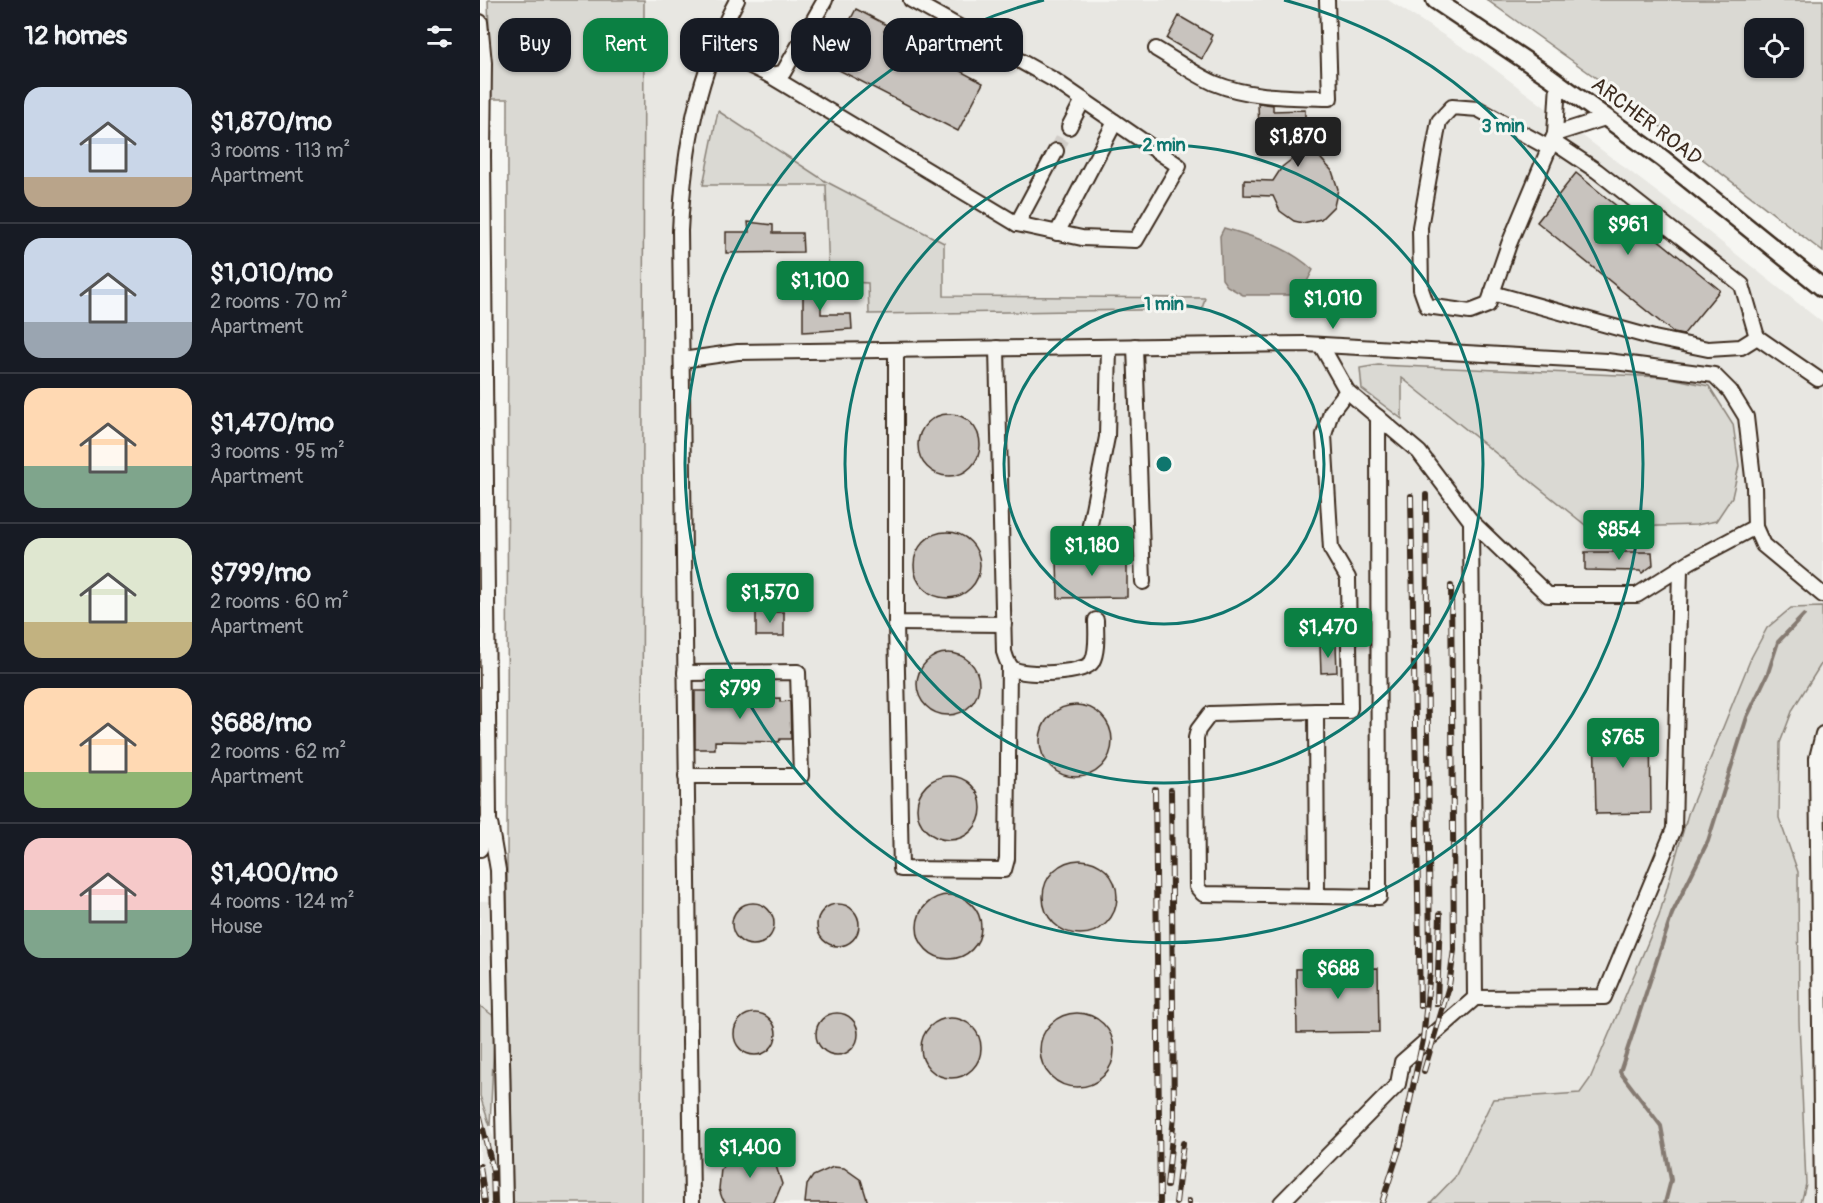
<!DOCTYPE html>
<html lang="en">
<head>
<meta charset="utf-8">
<style>
	body { margin:0; font-family:Pangolin,sans-serif; background:#242831; color:#f1f3f6; height:100vh; display:flex; flex-direction:column; font-size:22px; white-space:nowrap }
	* { box-sizing:border-box; margin:0 }
	p { font-size:20px; color:#9ea1a6 }
	.icon { flex:none; width:33px; height:33px; fill:none; stroke:currentColor; stroke-width:2; stroke-linecap:round; stroke-linejoin:round }
	.map { position:relative; flex:1; overflow:hidden }
	.panel { display:flex; flex-direction:column; background:#171b24; width:480px }
	.panel>* { flex:none }
	.hud { position:absolute; left:18px; top:18px; width:570px; height:54px; display:flex; gap:12px }
	.buttons { position:absolute; left:1264px; top:18px; display:grid; gap:12px }
	.buttons a { display:grid; place-items:center; width:60px; height:60px; border-radius:12px; background:#171b24; box-shadow:0 2px 4px #0004; font-size:30px }
	.price { position:absolute; translate:-50% -51px; padding:0 14px; border-radius:6px; background:#0b8043; color:#fff; font-size:20px; line-height:39px; filter:drop-shadow(0 2px 3px #0008) }
	.price::after { content:''; position:absolute; left:50%; top:36px; width:18px; height:14px; margin-left:-9px; background:inherit; clip-path:polygon(0 0,100% 0,50% 100%) }
	.price.selected { background:#222; color:#fff }
	ul { padding:0; list-style:none }
	li { display:flex; align-items:center; gap:18px; height:150px; padding:0 24px }
	li+li { border-top:2px solid #363941 }
	li span { display:grid; place-items:center; flex:none; width:168px; height:120px; border-radius:18px; color:#555 }
	li>.icon { margin-inline-start:auto }
	span .icon { width:72px; height:72px; fill:#fffc; stroke-width:1 }
	li b { font-size:26px }
	h2 { display:flex; justify-content:space-between; align-items:center; height:72px; padding:0 24px; font-size:26px }
	.chip { padding:0 21px; border-radius:18px; background:#171b24; box-shadow:0 2px 4px #0004; font-size:21px; line-height:54px }
	.chip.selected { background:#0b8043; color:#fff }
	main { display:flex; flex:1; min-height:0 }
	.map>svg:first-child { display:block }
	.built { fill:#e8e7e2 }
	.green { fill:#dad9d3; stroke:#8a8278; stroke-width:1.5; fill-rule:evenodd }
	.water { fill:#b6b0a9; stroke:#857a71; stroke-width:1.5 }
	.lines { fill:none; stroke-linecap:round; stroke-linejoin:round }
	.stream { stroke:#857a71; stroke-width:4 }
	.building { fill:#c8c3be; stroke:#3b2a1e; stroke-width:1.5 }
	.minor-tunnel { stroke:#d1cdc8; stroke-width:14; stroke-dasharray:14 7; stroke-linecap:butt }
	.minor-casing { stroke:#3b2a1e; stroke-width:18 }
	.major-casing { stroke:#3b2a1e; stroke-width:21 }
	.minor { stroke:#f6f6f2; stroke-width:14 }
	.major { stroke:#f6f6f2; stroke-width:16 }
	.rail-casing { stroke:#3b2a1e; stroke-width:6 }
	.rail { stroke:#f6f6f2; stroke-width:4; stroke-dasharray:11; stroke-linecap:butt }
	.ring { fill:none; stroke:#0f766e; stroke-width:3 }
	.labels { text-anchor:middle; stroke-width:6; stroke-linejoin:round; paint-order:stroke }
	.street-label { font-size:21px; fill:#3b2a1e; stroke:#f6f6f2 }
	.centre { fill:#0f766e; stroke:#f6f6f2; stroke-width:3 }
	.ring-label { font-size:18px; text-anchor:middle; font-weight:bold; fill:#0f766e; stroke:#f6f6f2; stroke-width:6; stroke-linejoin:round; paint-order:stroke }
</style>
</head>
<body>
<main>
<section class="panel">
<h2>12 homes<svg class="icon" aria-label="filters" viewBox="0 0 24 24"><path d="M4 7h16M4 17h16"/><circle cx="9" cy="7" r="2"/><circle cx="15" cy="17" r="2"/></svg></h2>
<ul>
<li><span style="background:linear-gradient(#c9d6e8 75%,#b9a48a 0)"><svg class="icon" aria-label="home" viewBox="0 0 24 24"><path d="M3 11l9-7 9 7M6 9v11h12V9"/></svg></span><div><b>$1,870/mo</b><p>3 rooms · 113 m²</p><p>Apartment</p></div></li>
<li><span style="background:linear-gradient(#c9d6e8 70%,#9aa5b1 0)"><svg class="icon" aria-label="home" viewBox="0 0 24 24"><path d="M3 11l9-7 9 7M6 9v11h12V9"/></svg></span><div><b>$1,010/mo</b><p>2 rooms · 70 m²</p><p>Apartment</p></div></li>
<li><span style="background:linear-gradient(#ffd9b3 65%,#7fa58c 0)"><svg class="icon" aria-label="home" viewBox="0 0 24 24"><path d="M3 11l9-7 9 7M6 9v11h12V9"/></svg></span><div><b>$1,470/mo</b><p>3 rooms · 95 m²</p><p>Apartment</p></div></li>
<li><span style="background:linear-gradient(#dfe7d0 70%,#c2b280 0)"><svg class="icon" aria-label="home" viewBox="0 0 24 24"><path d="M3 11l9-7 9 7M6 9v11h12V9"/></svg></span><div><b>$799/mo</b><p>2 rooms · 60 m²</p><p>Apartment</p></div></li>
<li><span style="background:linear-gradient(#ffd9b3 70%,#8fb573 0)"><svg class="icon" aria-label="home" viewBox="0 0 24 24"><path d="M3 11l9-7 9 7M6 9v11h12V9"/></svg></span><div><b>$688/mo</b><p>2 rooms · 62 m²</p><p>Apartment</p></div></li>
<li><span style="background:linear-gradient(#f6c9c9 60%,#7fa58c 0)"><svg class="icon" aria-label="home" viewBox="0 0 24 24"><path d="M3 11l9-7 9 7M6 9v11h12V9"/></svg></span><div><b>$1,400/mo</b><p>4 rooms · 124 m²</p><p>House</p></div></li>
</ul>
</section>
<div class="map">
<svg width="1343" height="1203" viewBox="0 0 1343 1203">
	<rect width="100%" height="100%" fill="#f6f6f2"/>
	<filter id="ink" filterUnits="userSpaceOnUse"><feTurbulence type="fractalNoise" baseFrequency=".0167" numOctaves="2"/><feDisplacementMap in="SourceGraphic" scale="12" xChannelSelector="R" yChannelSelector="G"/><feConvolveMatrix kernelMatrix="1 2 1 2 8 2 1 2 1" color-interpolation-filters="sRGB"/></filter>
	<g filter="url(#ink)">
		<g class="built">
			<path d="M164,0H908L1000,58L1202,211L1343,323V1203H161Z"/>
			<path d="M0,901H10L15,1017L0,1006Z"/>
			<path d="M0,1096L17,1149L19,1203H0Z"/>
		</g>
		<g class="green">
			<path d="M8,0H164L161,1203H33L27,893L28,99H11Z"/>
			<path d="M1007,0H1343V252L1133,90ZM1275,28H1314V68H1275Z"/>
			<path d="M238,111L345,181L464,243V296L725,298L722,309L389,314L388,283L349,281L346,185H223Z"/>
			<path d="M898,365L1186,377L1229,386L1253,424L1259,466L1252,497L1236,521L1216,525L1109,528L922,378V419L882,389L880,368Z"/>
			<path d="M1342,607L1343,661L1313,709L1300,743L1299,818L1318,872L1319,1021L1326,1184L1321,1203H950L975,1177L1013,1099L1100,1093L1110,1079L1179,916L1208,814L1271,658L1287,628L1311,608Z"/>
			<path d="M0,1006L15,1017L10,1126L0,1096Z"/>
		</g>
		<path class="water" d="M744,228C775,237 809,247 833,270L820,295H763L747,286L742,279L740,236Z"/>
		<g class="lines">
			<path class="stream" d="M1185,1203L1191,1180L1181,1126L1140,1072L1192,914L1228,841L1267,717L1288,673L1298,642L1324,615"/>
		</g>
		<g class="building">
			<path d="M376,9L407,25L404,31L503,83L478,131L347,64Z"/>
			<path d="M699,16L732,35L730,39L732,41L722,59L687,39Z"/>
			<path d="M778,103L793,105V111L825,110V129L834,128V134H857V150H833L852,171L858,189L854,206L841,219L823,223L814,221L800,211L793,196L764,195V180L793,181L802,167L830,145H792V130H779Z"/>
			<path d="M1096,173L1240,290L1203,335L1194,333L1057,222Z"/>
			<path d="M268,222L293,225V233H322L323,252L246,253V232H269Z"/>
			<path d="M323,282H341V314H371L372,329L323,332Z"/>
			<circle cx="469" cy="445" r="31"/>
			<circle cx="467" cy="565" r="33"/>
			<path d="M1105,552H1172L1173,565L1162,573L1160,571L1105,570Z"/>
			<path d="M647,557V597L578,598L577,558Z"/>
			<rect x="276" y="612" width="28" height="24"/>
			<path d="M840,645H856L857,672L841,673Z"/>
			<circle cx="468" cy="684" r="31"/>
			<path d="M215,691H235V700H263V696H274V699L300,698V702L310,701L311,739H300L299,742L235,741V749H215Z"/>
			<circle cx="596" cy="741" r="36"/>
			<path d="M1114,724H1170L1171,813L1116,814Z"/>
			<circle cx="469" cy="808" r="32"/>
			<circle cx="600" cy="897" r="37"/>
			<circle cx="469" cy="927" r="32"/>
			<circle cx="273" cy="924" r="21"/>
			<circle cx="358" cy="925" r="21"/>
			<path d="M898,968L899,1032L817,1033L816,969Z"/>
			<circle cx="275" cy="1034" r="21"/>
			<circle cx="357" cy="1034" r="21"/>
			<circle cx="597" cy="1050" r="37"/>
			<circle cx="471" cy="1048" r="30"/>
			<path d="M267,1151H278L295,1163L302,1184L294,1203H246L242,1198L239,1189L241,1169L256,1154Z"/>
			<path d="M353,1167L364,1168L381,1180L388,1203H325L327,1185L333,1176Z"/>
		</g>
		<g class="lines">
			<path class="minor-tunnel" d="M576,151L589,127"/>
			<defs>
				<g id="minor">
					<path d="M0,22L4,63L3,155"/>
					<path d="M233,48L289,75L303,73L345,0"/>
					<path d="M676,49C695,60 714,74 734,83C770,98 811,97 850,98L847,0"/>
					<path d="M289,75L537,224L602,238L656,240L699,166L574,80L431,0"/>
					<path d="M1078,83L1075,134L1125,118"/>
					<path d="M589,127L603,100"/>
					<path d="M1072,141L1117,171L1262,285L1277,337"/>
					<path d="M1069,148L998,109L972,107L959,121L940,227L941,289L947,306L990,312L1008,305L1029,244L1075,134"/>
					<path d="M0,152L3,155L9,818L0,849"/>
					<path d="M537,224L576,151"/>
					<path d="M577,233L635,122"/>
					<path d="M1012,293L1174,338L1228,349L1261,347L1277,337L1338,379"/>
					<path d="M841,345L867,391L939,452L991,521L1068,595H1157L1211,561L1275,527"/>
					<path d="M655,346L663,582"/>
					<path d="M517,348L524,652C526,657 527,664 532,668C542,677 605,674 612,662C618,651 616,633 616,620"/>
					<path d="M416,350V623L524,624"/>
					<path d="M202,360L258,352L825,344L1127,361L1234,375L1250,391L1266,417L1274,486L1275,527L1283,545L1343,595"/>
					<path d="M991,521L995,998"/>
					<path d="M606,545L627,437L629,347"/>
					<path d="M416,623L421,869L524,870L527,859L529,664"/>
					<path d="M205,673L318,672L321,776H206"/>
					<path d="M836,711H869L870,708L868,578L851,549L844,435L851,412L867,391"/>
					<path d="M10,823L18,870L25,1203"/>
					<path d="M837,896L836,711L730,714L718,730L716,738L717,887L723,894L899,897L898,417"/>
					<path d="M212,1203L200,231C204,148 217,74 257,0"/>
					<path d="M801,1203L918,1084L922,1062L995,998L1124,997L1194,829L1200,568"/>
					<path d="M1342,1203L1337,758L1343,734"/>
				</g>
				<path id="major" d="M955,0L1070,77L1183,159L1343,288"/>
			</defs>
			<use href="#minor" class="minor-casing"/>
			<use href="#major" class="major-casing"/>
			<use href="#minor" class="minor"/>
			<use href="#major" class="major"/>
			<defs>
				<g id="rail">
					<path d="M931,496L940,1006"/>
					<path d="M675,789L680,1203"/>
					<path d="M957,1004L960,914"/>
					<path d="M944,1071L969,986L974,950L971,586"/>
					<path d="M0,1117L13,1170L14,1203"/>
					<path d="M920,1147L943,1040L950,971L946,495"/>
					<path d="M0,1166L5,1203"/>
					<path d="M687,1186L694,1116L691,790"/>
					<path d="M696,1203L703,1143"/>
					<path d="M709,1203V1201"/>
					<path d="M902,1203L922,1140"/>
				</g>
			</defs>
			<use href="#rail" class="rail-casing"/>
			<use href="#rail" class="rail"/>
		</g>
	</g>
	<g class="ring">
		<circle cx="684" cy="464" r="160"/>
		<circle cx="684" cy="464" r="319"/>
		<path d="M804 0A479 479 0 1 1 564 0"/>
	</g>
	<g class="labels">
		<g class="street-label">
			<text transform="translate(1167 121) rotate(37)" y="7">ARCHER ROAD</text>
		</g>
	</g>
	<circle cx="684" cy="464" r="9" class="centre"/>
	<g class="ring-label">
		<text x="1023" y="132">3 min</text>
		<text x="684" y="151">2 min</text>
		<text x="684" y="310">1 min</text>
	</g>
</svg>
<div class="buttons">
<a><svg class="icon" aria-label="locate" viewBox="0 0 24 24"><circle cx="12" cy="12" r="6"/><path d="M12 2v4M12 18v4M2 12h4M18 12h4"/></svg></a>
</div>
<b class="price selected" style="left:818px;top:168px">$1,870</b>
<b class="price" style="left:1148px;top:256px">$961</b>
<b class="price" style="left:340px;top:312px">$1,100</b>
<b class="price" style="left:853px;top:330px">$1,010</b>
<b class="price" style="left:1139px;top:561px">$854</b>
<b class="price" style="left:612px;top:577px">$1,180</b>
<b class="price" style="left:290px;top:624px">$1,570</b>
<b class="price" style="left:848px;top:659px">$1,470</b>
<b class="price" style="left:260px;top:720px">$799</b>
<b class="price" style="left:1143px;top:769px">$765</b>
<b class="price" style="left:858px;top:1000px">$688</b>
<b class="price" style="left:270px;top:1179px">$1,400</b>
<div class="hud">
<a class="chip">Buy</a>
<a class="chip selected">Rent</a>
<a class="chip">Filters</a>
<a class="chip">New</a>
<a class="chip">Apartment</a>
</div>
</div>
</main>
</body>
</html>
